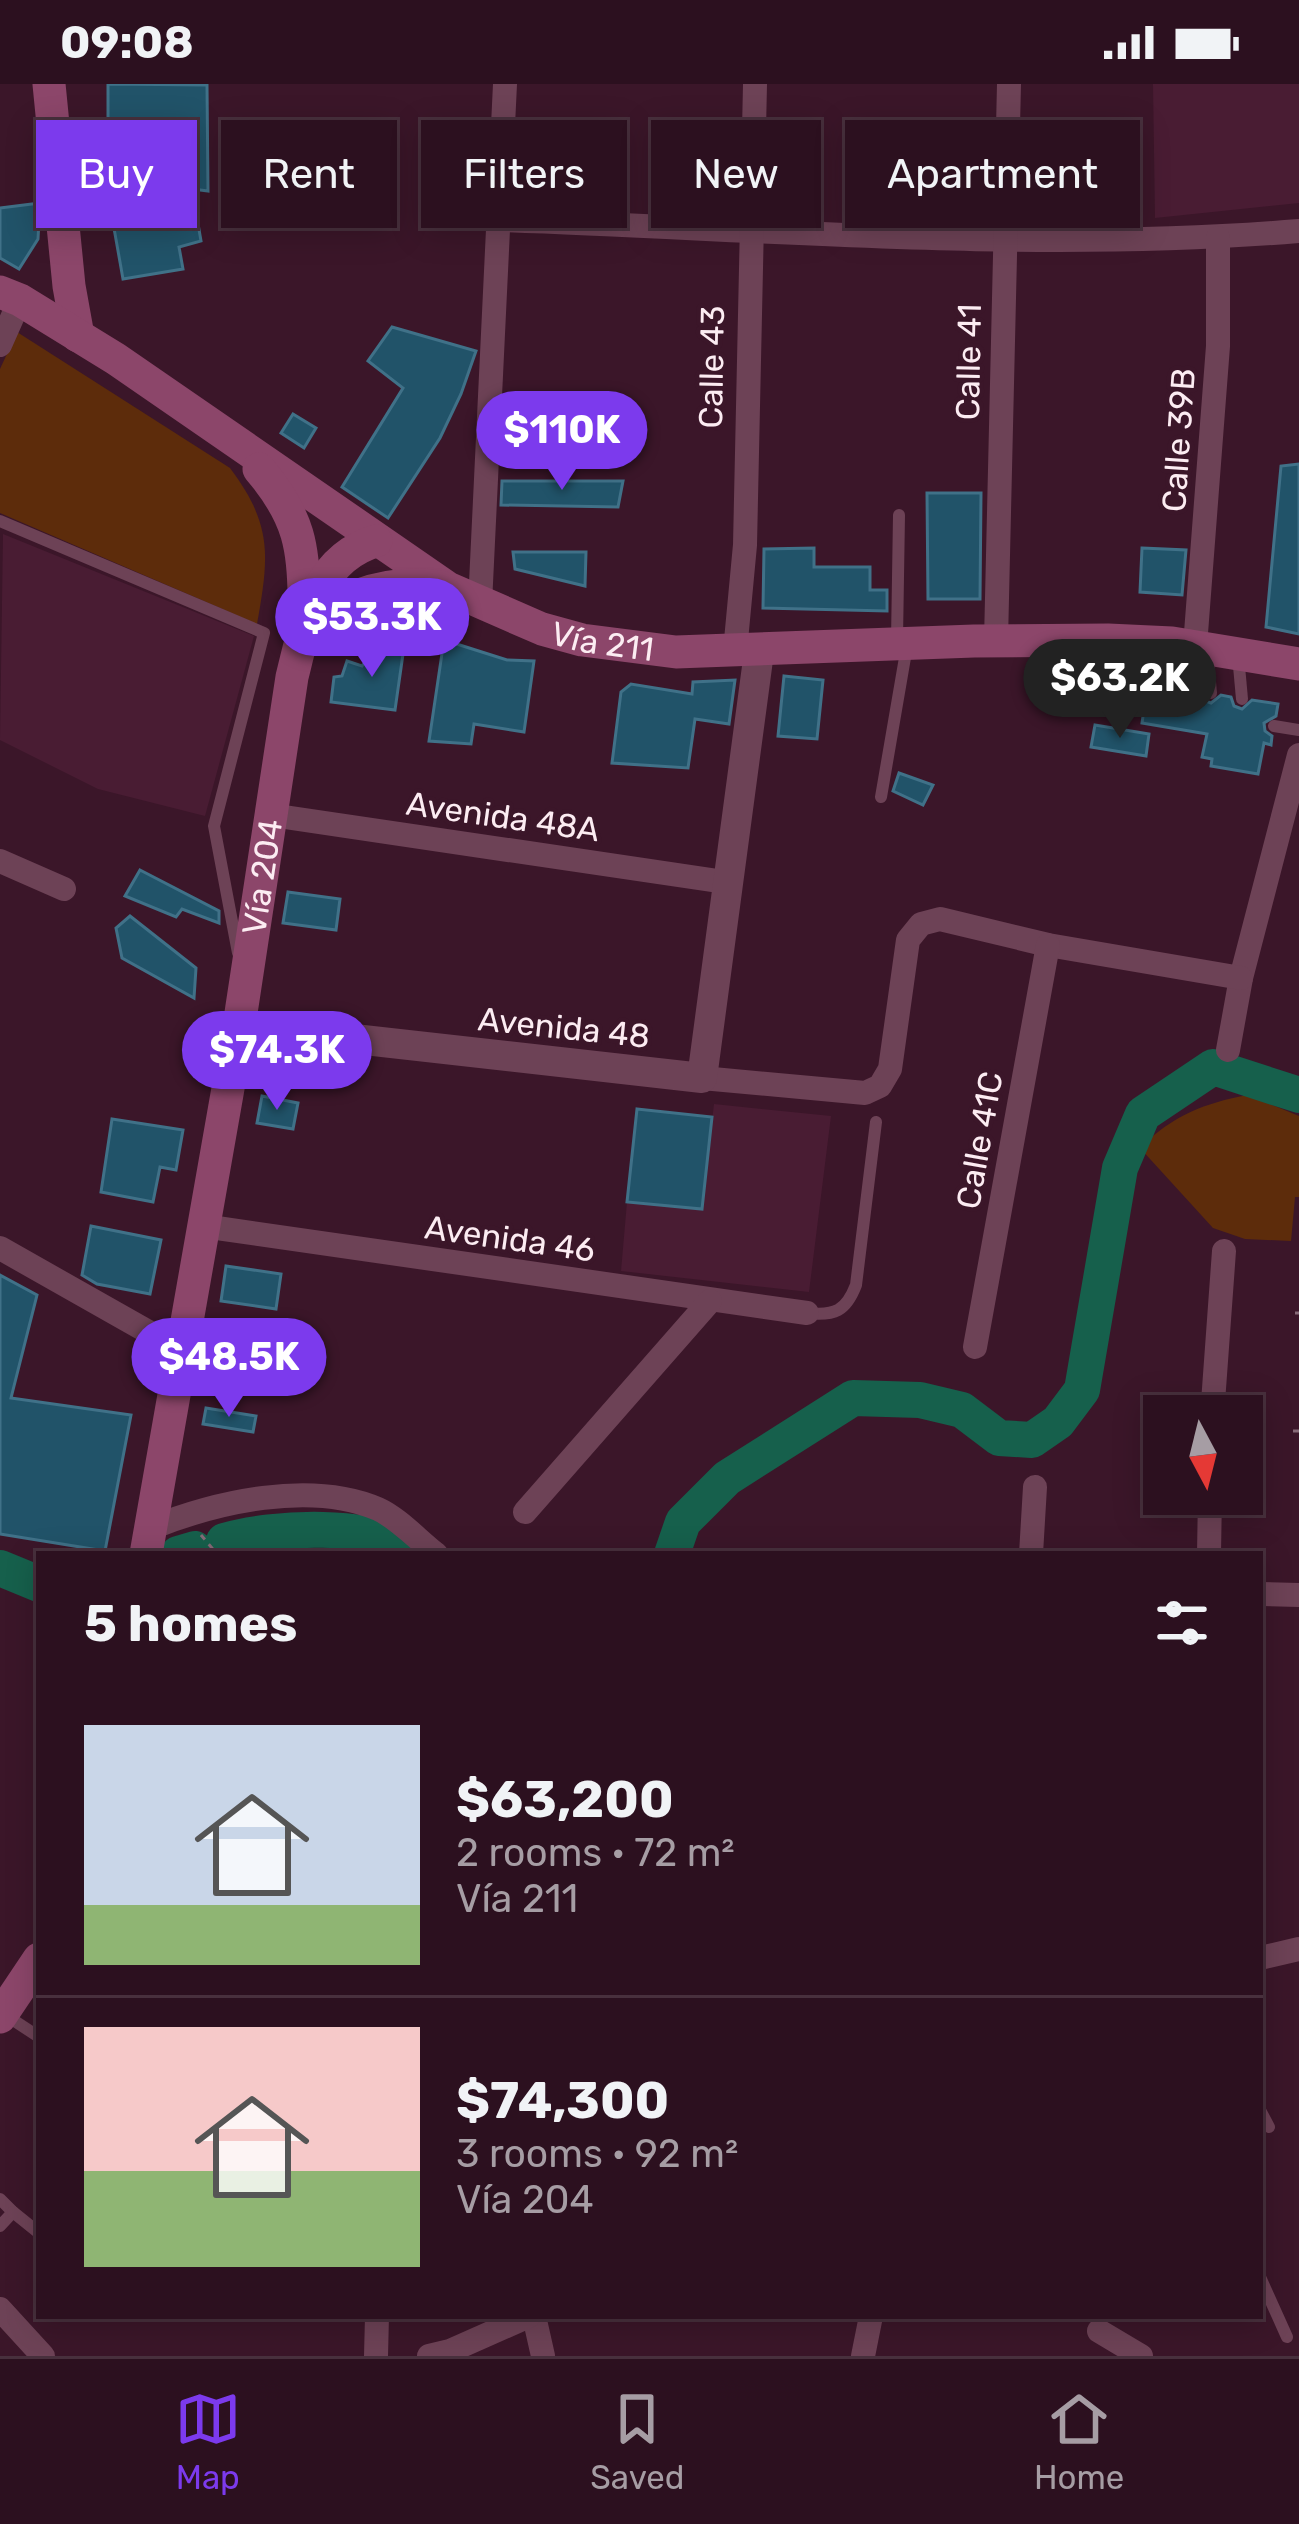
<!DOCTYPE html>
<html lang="en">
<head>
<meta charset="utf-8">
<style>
	body { margin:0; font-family:Rubik,sans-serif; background:#341928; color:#f1f3f6; height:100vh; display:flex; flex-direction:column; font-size:45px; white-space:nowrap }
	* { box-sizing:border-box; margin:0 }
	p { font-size:39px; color:#a69da4 }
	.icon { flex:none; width:66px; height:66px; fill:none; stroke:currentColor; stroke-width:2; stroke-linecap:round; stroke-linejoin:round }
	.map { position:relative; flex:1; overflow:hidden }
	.details { position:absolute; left:36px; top:1467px; width:1227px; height:768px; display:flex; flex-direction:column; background:#2c101f; border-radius:0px; box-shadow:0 6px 30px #0003,0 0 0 3px #48303d }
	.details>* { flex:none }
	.top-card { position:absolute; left:36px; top:36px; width:1227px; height:108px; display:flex; gap:24px }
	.needle { width:78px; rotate:173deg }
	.fabs { position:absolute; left:1143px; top:1311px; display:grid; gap:24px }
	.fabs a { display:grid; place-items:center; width:120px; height:120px; border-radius:0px; background:#2c101f; box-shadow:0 6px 30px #0003,0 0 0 3px #48303d; font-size:60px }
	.price { position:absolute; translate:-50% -102px; padding:0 27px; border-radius:42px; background:#7c3aed; color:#fff; font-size:39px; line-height:78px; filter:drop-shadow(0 3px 6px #0008) }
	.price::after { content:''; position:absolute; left:50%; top:72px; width:36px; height:27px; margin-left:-18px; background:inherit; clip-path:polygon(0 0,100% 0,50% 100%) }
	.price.on { background:#222; color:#fff }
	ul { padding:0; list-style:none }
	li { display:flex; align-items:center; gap:36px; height:300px; padding:0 48px }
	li+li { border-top:3px solid #48303d }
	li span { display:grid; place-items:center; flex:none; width:336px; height:240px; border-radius:0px; color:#555 }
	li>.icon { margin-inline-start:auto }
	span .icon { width:144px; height:144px; fill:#fffc; stroke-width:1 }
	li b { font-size:51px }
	h2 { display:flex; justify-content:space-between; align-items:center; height:144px; padding:0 48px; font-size:51px }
	.chip { padding:0 42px; border-radius:0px; background:#2c101f; box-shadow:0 6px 30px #0003,0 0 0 3px #48303d; font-size:42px; line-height:108px }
	.chip.on { background:#7c3aed; color:#fff }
	.status { display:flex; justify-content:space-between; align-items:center; height:84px; padding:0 60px; background:#2c101f; direction:ltr }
	.status svg { height:33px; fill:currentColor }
	.tabs { display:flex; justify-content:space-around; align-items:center; height:168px; border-top:3px solid #48303d; background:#2c101f; font-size:33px; color:#a69da4 }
	.tabs a { display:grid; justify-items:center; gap:6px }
	.tabs .on { color:#7c3aed }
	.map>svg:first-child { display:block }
	.built { fill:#491c33 }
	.green { fill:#5d2c0b }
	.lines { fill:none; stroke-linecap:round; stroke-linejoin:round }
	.river { stroke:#16604c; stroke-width:36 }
	.building { fill:#215369; stroke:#407188; stroke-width:3 }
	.path { stroke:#876a78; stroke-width:3; stroke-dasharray:6 6; stroke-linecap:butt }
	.service { stroke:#6d4256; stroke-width:12 }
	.minor { stroke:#6d4256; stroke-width:24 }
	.tertiary { stroke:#6d4256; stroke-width:30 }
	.secondary { stroke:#8c466a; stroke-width:33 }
	.labels { text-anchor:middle; stroke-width:9; stroke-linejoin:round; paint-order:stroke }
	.street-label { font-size:33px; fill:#fcecf2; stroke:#3b1629 }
</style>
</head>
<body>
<div class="status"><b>09:08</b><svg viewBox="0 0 49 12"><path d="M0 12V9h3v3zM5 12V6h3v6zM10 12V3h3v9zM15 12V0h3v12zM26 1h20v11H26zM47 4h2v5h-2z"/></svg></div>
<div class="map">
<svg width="1299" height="2272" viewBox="0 0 1299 2272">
	<rect width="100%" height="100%" fill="#3b1629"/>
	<g class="built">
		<path d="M1153,0H1299V119L1155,134Z"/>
		<path d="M3,450L254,552L205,732L98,705L0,656Z"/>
		<path d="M714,1020L831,1032L809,1208L621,1187L627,1118L702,1125Z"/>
	</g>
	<g class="green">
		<path d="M17,248L230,384C273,441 269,473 257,540L0,429V285Z"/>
		<path d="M1248,1011L1299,1032V1113H1295L1291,1157L1245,1155L1213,1144L1140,1064C1172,1032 1204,1019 1248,1011Z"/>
	</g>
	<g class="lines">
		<g class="river">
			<path d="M224,1457C273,1443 375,1437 416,1470"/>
			<path d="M178,1470L195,1465"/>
			<path d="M672,1470L683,1438L727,1394L853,1314L920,1316L962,1326L999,1354L1032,1356L1058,1338L1082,1306L1120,1084L1143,1030L1213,983L1299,1011"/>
			<path d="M0,1484L39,1500"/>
		</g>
	</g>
	<g class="building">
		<path d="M108,0L207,1L208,107L122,96L118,65L108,66Z"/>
		<path d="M126,113L131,140L197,134L201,157L179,163L183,185L123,195L109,116Z"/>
		<path d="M40,119L38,155L19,185L0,174V124Z"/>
		<path d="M392,243L476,267L461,310L440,354L388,434L342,403L403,304L368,277Z"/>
		<path d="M293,330L316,344L304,364L281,349Z"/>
		<path d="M1299,380V550L1266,543L1281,382Z"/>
		<path d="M502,397H623L618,423L501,421Z"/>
		<path d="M927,409H981L980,515H928Z"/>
		<path d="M814,464V483H870V506H887V527L763,524L764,465Z"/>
		<path d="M1142,464L1186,466L1182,511L1140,508Z"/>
		<path d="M513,468H586L585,502L515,485Z"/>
		<path d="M405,556L395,626L331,618L334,593L342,592L347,577L362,582L373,566Z"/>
		<path d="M444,556L507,576L534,577L524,648L474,640L471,660L429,657Z"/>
		<path d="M784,592L823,596L817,655L778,652Z"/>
		<path d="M735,596L729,640L695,635L688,684L612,679L621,608L631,600L692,610L693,598Z"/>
		<path d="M1148,599L1167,602L1175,614L1183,613L1188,606L1200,608L1203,616L1211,619L1221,611L1231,613L1234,622L1242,625L1252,616L1278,620L1276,632L1264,639L1265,647L1272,652L1271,661L1264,659L1258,690L1211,682L1212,675L1202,673L1207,650L1142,639Z"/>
		<path d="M1095,641L1149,650L1146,672L1091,663Z"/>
		<path d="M899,689L933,701L923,721L893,707Z"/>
		<path d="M140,786L219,827V839L182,825L176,833L125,812Z"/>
		<path d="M288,808L340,815L336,846L283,839Z"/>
		<path d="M130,832L196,884L194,914L122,874L116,844Z"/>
		<path d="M262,1012L298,1019L293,1045L257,1039Z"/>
		<path d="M637,1025L712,1033L702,1125L627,1118Z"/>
		<path d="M112,1035L183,1046L176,1086L160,1083L153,1118L101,1108Z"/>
		<path d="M91,1142L161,1156L150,1210L97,1200L82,1191Z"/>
		<path d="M226,1182L281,1190L276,1225L221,1217Z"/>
		<path d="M0,1191L37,1211L11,1314L131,1331L105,1467L0,1450Z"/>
		<path d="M213,1254L259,1262L253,1293L208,1285Z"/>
		<path d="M206,1324L256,1332L253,1348L203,1340Z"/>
	</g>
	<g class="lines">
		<g class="path">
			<path d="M1295,1229H1299"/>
			<path d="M1293,1347H1299"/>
			<path d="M201,1451L217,1470"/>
		</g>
		<g class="service">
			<path d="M0,437L264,549L214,742L238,869"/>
			<path d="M897,555L899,431"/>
			<path d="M1172,560L1178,604"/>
			<path d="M1207,565L1211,609"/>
			<path d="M1238,571L1242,615"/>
			<path d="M1274,642L1299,646"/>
			<path d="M881,713L907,562"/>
			<path d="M807,1229C835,1232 846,1227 856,1201L876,1038"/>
			<path d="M4,1930L39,1953"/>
			<path d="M1260,2026L1269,2043"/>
			<path d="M0,2115L13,2128L0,2142"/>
			<path d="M13,2128L39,2149"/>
			<path d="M1260,2193L1287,2253"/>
		</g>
		<g class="minor">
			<path d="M500,136C766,145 1033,169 1299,147"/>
			<path d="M0,261L20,216"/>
			<path d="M480,520L505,0"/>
			<path d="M996,557L1009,0"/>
			<path d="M1195,562L1218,262V154"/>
			<path d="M735,567L745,461L755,0"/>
			<path d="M271,731L725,798"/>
			<path d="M0,777L64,805"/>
			<path d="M1228,966L1241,894L1299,671"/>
			<path d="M702,994L865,1009L880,1002L890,985L908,856L921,840L940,835L1048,861L1241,894"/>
			<path d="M203,1142L807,1229"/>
			<path d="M0,1164L182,1267"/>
			<path d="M975,1263L1048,861"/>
			<path d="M1212,1332L1224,1167"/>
			<path d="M525,1428L710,1217"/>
			<path d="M151,1444C216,1418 310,1396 378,1425C398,1434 418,1456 436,1470"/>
			<path d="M1031,1470L1035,1403"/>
			<path d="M1209,1470L1210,1410"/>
			<path d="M1260,1510L1299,1511"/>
			<path d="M1260,1874L1299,1865"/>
			<path d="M0,2225L43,2272"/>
			<path d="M534,2232L543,2272"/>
			<path d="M1099,2247L1141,2272"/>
			<path d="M376,2272L377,2232"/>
			<path d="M429,2272L450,2267L529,2232"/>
			<path d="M863,2272L871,2232"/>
		</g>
		<path class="tertiary" d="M239,942L702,994L759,568"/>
		<g class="secondary">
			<path d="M49,0L69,202L78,252"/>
			<path id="s1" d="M0,208L20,216L116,275L448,504L542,545L582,556L676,568L974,557L1108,556L1172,559L1299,580"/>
			<path d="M259,385C299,432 305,464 304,525"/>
			<path d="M305,543C345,510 389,495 441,503"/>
			<path id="s2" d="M146,1470L239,942L292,593C306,538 315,475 376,457"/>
			<path d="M0,1933L39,1875"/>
		</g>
	</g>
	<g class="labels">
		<g class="street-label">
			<text transform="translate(968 278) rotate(-89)" y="12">Calle 41</text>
			<text transform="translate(711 283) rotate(-89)" y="12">Calle 43</text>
			<text transform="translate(1178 356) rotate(-86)" y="12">Calle 39B</text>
			<text dy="12" stroke="none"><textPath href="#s1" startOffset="702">Vía 211</textPath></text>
			<text transform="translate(503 732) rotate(8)" y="12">Avenida 48A</text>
			<text dy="12" stroke="none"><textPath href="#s2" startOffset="687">Vía 204</textPath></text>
			<text transform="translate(564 943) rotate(6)" y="12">Avenida 48</text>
			<text transform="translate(979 1056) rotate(-80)" y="12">Calle 41C</text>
			<text transform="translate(510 1154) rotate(8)" y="12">Avenida 46</text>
		</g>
	</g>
</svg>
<div class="fabs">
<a><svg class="needle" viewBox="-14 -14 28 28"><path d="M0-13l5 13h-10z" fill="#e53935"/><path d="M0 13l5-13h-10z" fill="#a69da4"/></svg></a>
</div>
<b class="price" style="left:562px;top:409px">$110K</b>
<b class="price" style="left:372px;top:596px">$53.3K</b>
<b class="price on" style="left:1120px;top:657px">$63.2K</b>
<b class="price" style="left:277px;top:1029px">$74.3K</b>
<b class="price" style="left:229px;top:1336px">$48.5K</b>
<div class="top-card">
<a class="chip on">Buy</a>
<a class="chip">Rent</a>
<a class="chip">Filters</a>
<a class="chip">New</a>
<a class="chip">Apartment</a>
</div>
<section class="details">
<h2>5 homes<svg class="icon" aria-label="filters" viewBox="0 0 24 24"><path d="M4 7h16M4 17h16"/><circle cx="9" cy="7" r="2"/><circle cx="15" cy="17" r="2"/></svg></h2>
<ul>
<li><span style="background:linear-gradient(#c9d6e8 75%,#8fb573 0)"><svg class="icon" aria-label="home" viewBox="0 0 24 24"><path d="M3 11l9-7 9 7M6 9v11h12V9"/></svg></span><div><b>$63,200</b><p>2 rooms · 72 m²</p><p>Vía 211</p></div></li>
<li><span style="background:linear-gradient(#f6c9c9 60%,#8fb573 0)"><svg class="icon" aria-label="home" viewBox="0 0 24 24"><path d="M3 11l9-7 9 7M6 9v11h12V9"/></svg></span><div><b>$74,300</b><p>3 rooms · 92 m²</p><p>Vía 204</p></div></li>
</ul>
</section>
</div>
<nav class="tabs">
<a class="on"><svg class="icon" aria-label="map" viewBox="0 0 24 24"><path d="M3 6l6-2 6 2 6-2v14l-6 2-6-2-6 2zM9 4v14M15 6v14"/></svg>Map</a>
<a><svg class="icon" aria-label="saved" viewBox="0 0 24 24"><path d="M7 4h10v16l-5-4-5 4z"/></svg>Saved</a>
<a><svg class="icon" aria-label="home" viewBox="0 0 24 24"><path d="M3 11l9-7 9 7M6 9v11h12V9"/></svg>Home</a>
</nav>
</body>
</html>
